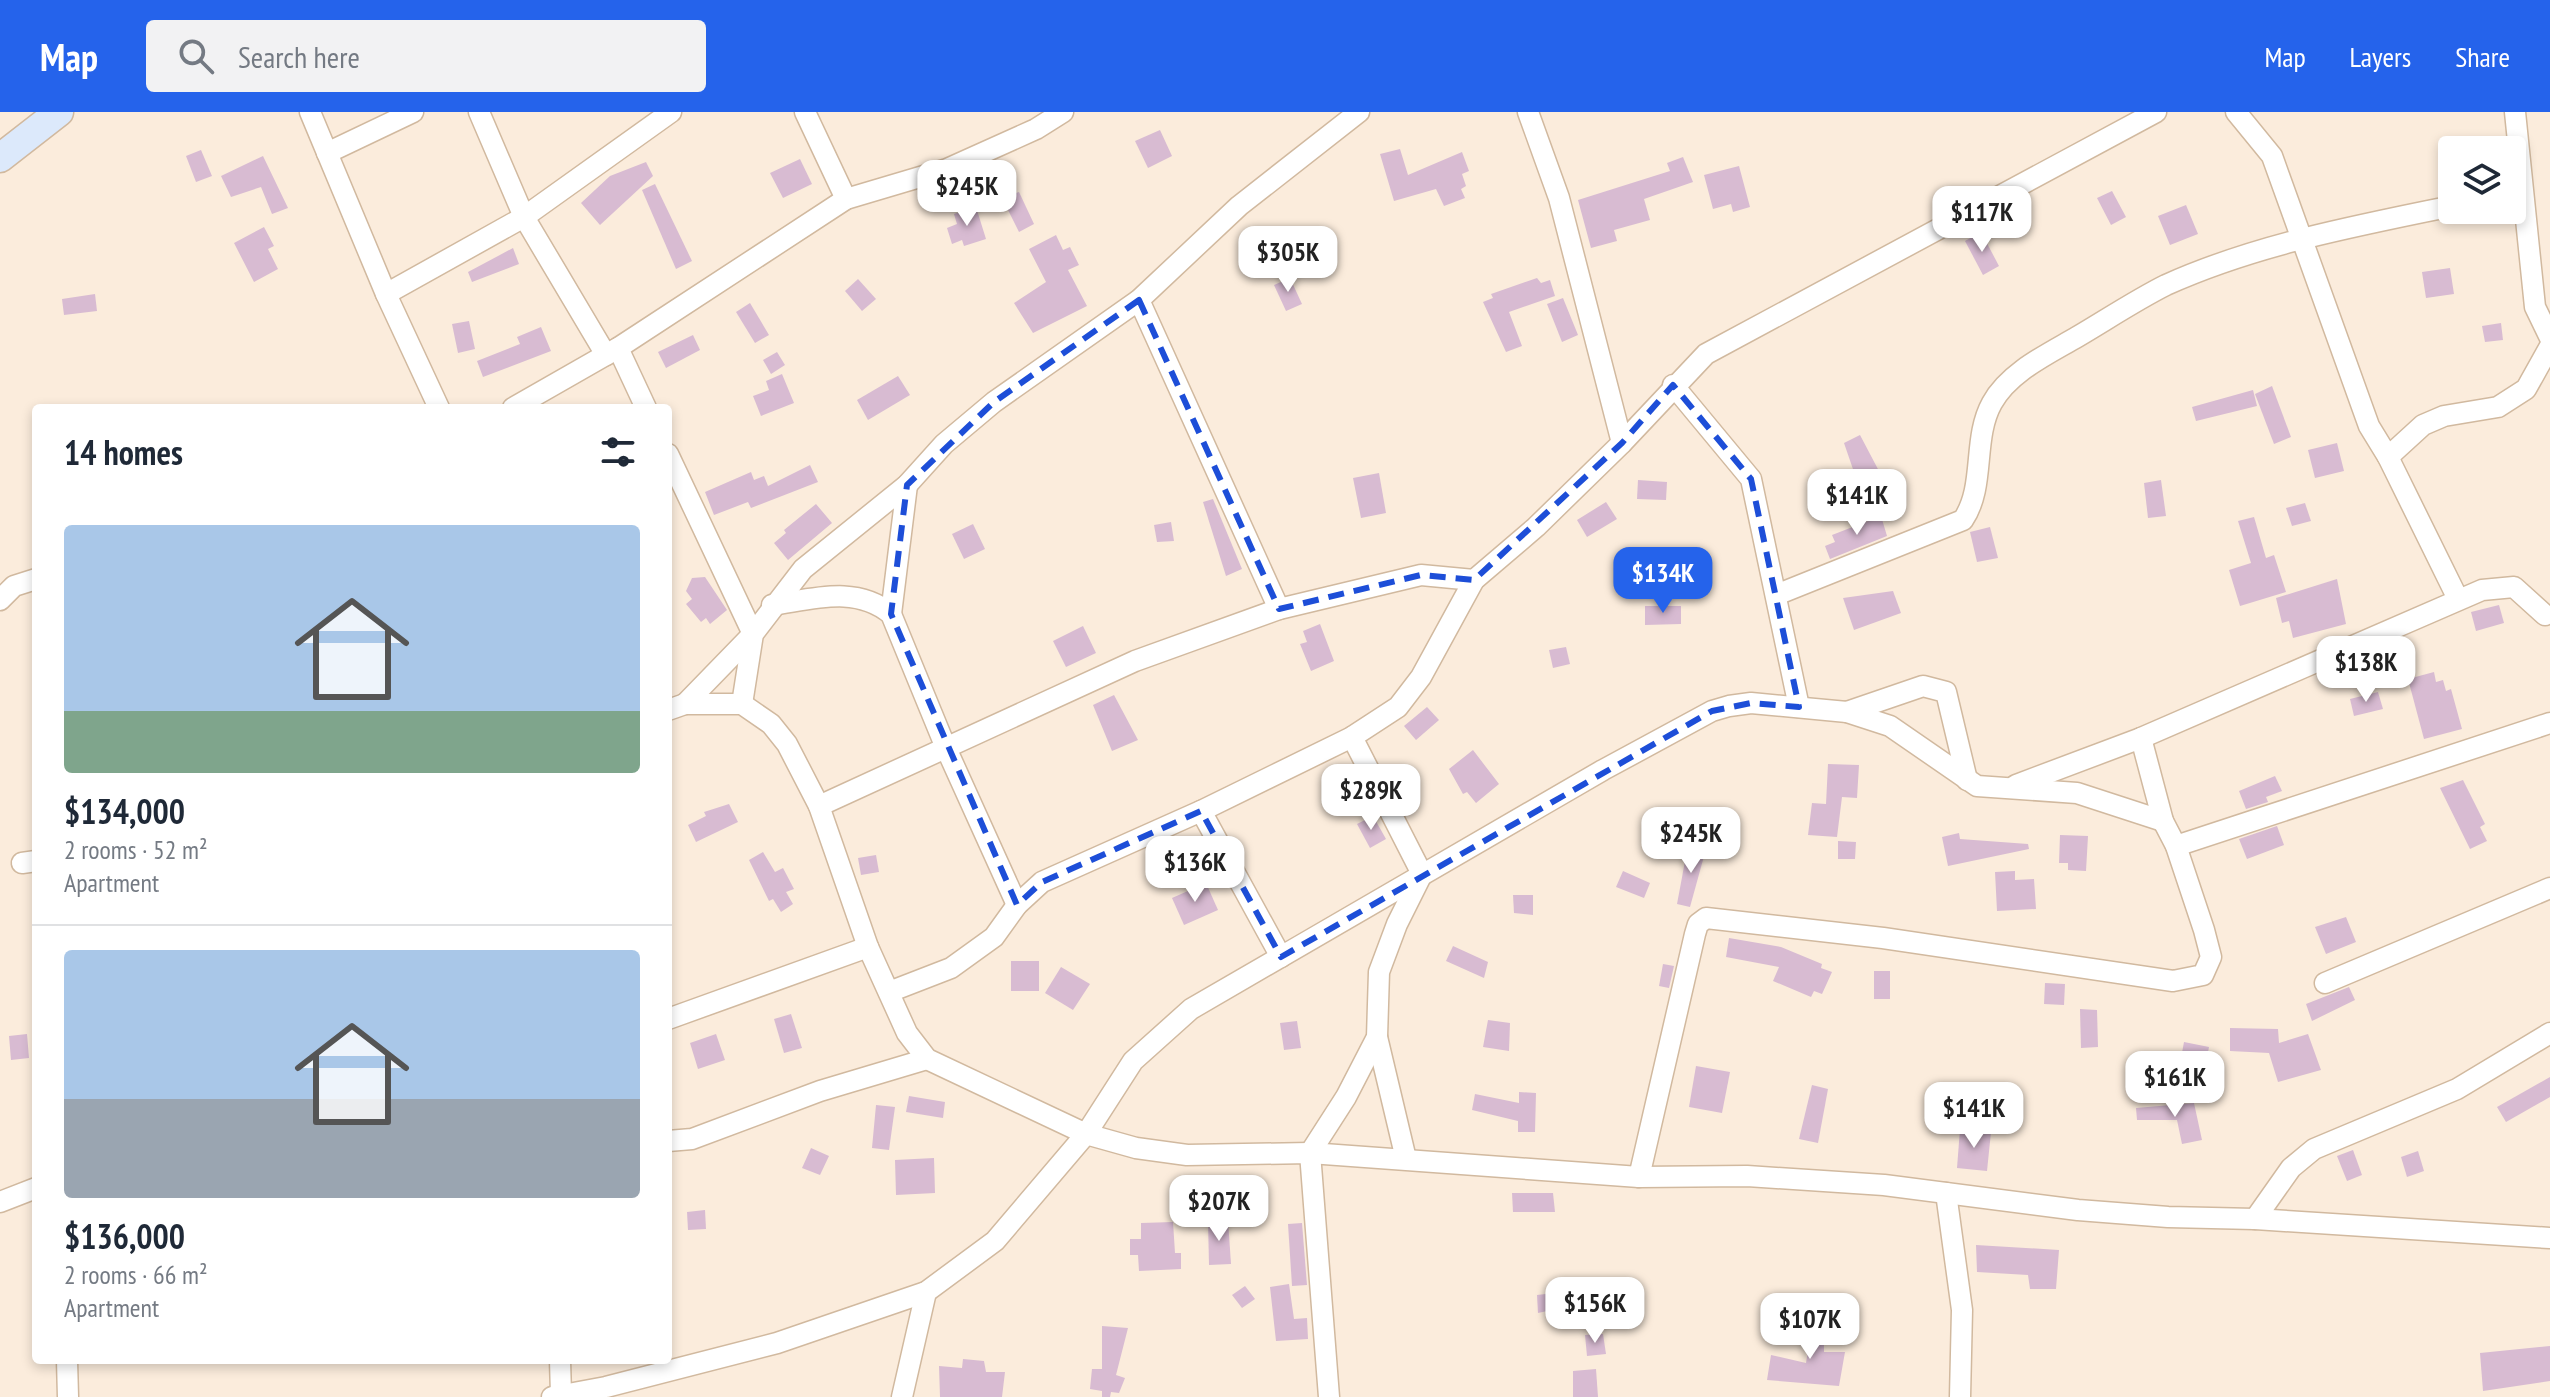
<!DOCTYPE html>
<html lang="en">
<head>
<meta charset="utf-8">
<style>
	body { margin:0; font-family:"PT Sans Narrow",sans-serif; background:#f2f2f3; color:#1f2937; height:100vh; display:flex; flex-direction:column; font-size:30px; white-space:nowrap }
	* { box-sizing:border-box; margin:0 }
	p { font-size:26px; color:#747a83 }
	.icon { flex:none; width:44px; height:44px; fill:none; stroke:currentColor; stroke-width:2; stroke-linecap:round; stroke-linejoin:round }
	.map { position:relative; flex:1; overflow:hidden }
	.side { position:absolute; left:32px; top:292px; width:640px; height:960px; display:flex; flex-direction:column; background:#fff; border-radius:8px; box-shadow:0 4px 12px #0003 }
	.side>* { flex:none }
	.buttons { position:absolute; left:2438px; top:24px; display:grid; gap:16px }
	.buttons a { display:grid; place-items:center; width:88px; height:88px; border-radius:8px; background:#fff; box-shadow:0 4px 12px #0003; font-size:40px }
	.price { position:absolute; translate:-50% -68px; padding:0 18px; border-radius:16px; background:#fff; color:#222; font-size:26px; line-height:52px; filter:drop-shadow(0 2px 4px #0008) }
	.price::after { content:''; position:absolute; left:50%; top:48px; width:24px; height:18px; margin-left:-12px; background:inherit; clip-path:polygon(0 0,100% 0,50% 100%) }
	.price.active { background:#2563eb; color:#fff }
	ul { padding:0; list-style:none }
	li { display:grid; align-content:center; gap:16px; height:424px; padding:0 32px }
	li+li { border-top:2px solid #e0e1e3 }
	li span { display:grid; place-items:center; height:248px; border-radius:8px; color:#555 }
	li>.icon { margin-inline-start:auto }
	span .icon { width:144px; height:144px; fill:#fffc; stroke-width:1 }
	li b { font-size:34px }
	h2 { display:flex; justify-content:space-between; align-items:center; height:96px; padding:0 32px; font-size:34px }
	header { display:flex; align-items:center; gap:48px; box-sizing:border-box; height:112px; padding:0 40px; background:#2563eb; color:#fff }
	header strong { font-size:38px }
	nav { display:flex; gap:44px; margin-inline-start:auto; font-size:28px }
	.search { width:560px; height:72px; background:#f2f2f3; display:flex; align-items:center; gap:20px; box-sizing:border-box; padding:0 28px; border-radius:8px; color:#747a83; font-size:30px }
	.map>svg:first-child { display:block }
	.building { fill:#d8bbd2 }
	.lines { fill:none; stroke-linecap:round; stroke-linejoin:round }
	.street-casing { stroke:#d1b99f; stroke-width:23 }
	.secondary-casing { stroke:#d1b99f; stroke-width:31 }
	.street { stroke:#fff; stroke-width:20 }
	.secondary { stroke:#dce9fb; stroke-width:28 }
	.marked { fill:none; stroke:#1d4ed8; stroke-width:6; stroke-dasharray:16 10; stroke-linejoin:round }
</style>
</head>
<body>
<header>
<strong>Map</strong>
<div class="search"><svg class="icon" aria-label="search" viewBox="0 0 24 24"><circle cx="10" cy="10" r="6"/><path d="M15 15l6 6"/></svg>Search here</div>
<nav><a>Map</a><a>Layers</a><a>Share</a></nav>
</header>
<div class="map">
<svg width="2550" height="1285" viewBox="0 0 2550 1285">
	<rect width="100%" height="100%" fill="#fbecdc"/>
	<g class="building">
		<path d="M1160,18L1172,44L1148,56L1135,29Z"/>
		<path d="M1400,37L1408,63L1462,40L1469,59L1462,62L1466,74L1461,77L1465,86L1444,94L1436,77L1394,89L1380,42Z"/>
		<path d="M201,38L212,64L196,70L186,44Z"/>
		<path d="M263,44L288,96L272,102L261,75L231,85L221,64Z"/>
		<path d="M1683,45L1693,70L1644,87L1650,108L1614,118L1617,129L1591,136L1578,88L1670,59L1667,51Z"/>
		<path d="M800,47L812,72L783,86L770,61Z"/>
		<path d="M646,50L653,64L600,113L581,91L610,64Z"/>
		<path d="M1739,54L1750,95L1733,100L1731,92L1713,97L1704,63Z"/>
		<path d="M655,72L692,149L676,157L642,78Z"/>
		<path d="M2112,79L2126,105L2111,113L2097,86Z"/>
		<path d="M1019,80L1034,112L1019,120L1002,86Z"/>
		<path d="M2186,93L2198,122L2170,133L2158,104Z"/>
		<path d="M976,95L986,127L964,134L962,128L952,132L947,116L957,112L954,102Z"/>
		<path d="M264,115L274,134L268,137L278,157L254,170L234,131Z"/>
		<path d="M1981,120L1999,154L1983,163L1965,129Z"/>
		<path d="M1056,123L1063,138L1070,135L1079,153L1068,158L1087,194L1033,221L1014,191L1046,170L1029,137Z"/>
		<path d="M513,136L519,152L472,170L468,160Z"/>
		<path d="M2450,156L2454,182L2426,186L2422,160Z"/>
		<path d="M1290,166L1302,192L1286,199L1274,173Z"/>
		<path d="M1537,166L1541,171L1550,168L1555,184L1509,200L1522,234L1506,240L1483,190L1493,186L1491,182Z"/>
		<path d="M858,167L876,187L862,199L845,179Z"/>
		<path d="M95,182L97,199L64,203L62,187Z"/>
		<path d="M1563,186L1578,223L1562,230L1547,192Z"/>
		<path d="M750,191L769,223L755,231L736,200Z"/>
		<path d="M469,209L475,237L458,241L452,212Z"/>
		<path d="M2501,211L2503,228L2485,230L2482,214Z"/>
		<path d="M541,215L551,239L483,265L477,249L520,232L517,225Z"/>
		<path d="M693,223L700,238L666,256L658,240Z"/>
		<path d="M777,240L785,253L771,262L763,248Z"/>
		<path d="M782,262L794,291L761,304L753,284L769,278L766,269Z"/>
		<path d="M898,264L910,283L868,308L857,288Z"/>
		<path d="M2272,274L2291,325L2274,332L2255,282Z"/>
		<path d="M2253,278L2257,294L2196,309L2192,295Z"/>
		<path d="M1860,323L1880,361L1864,369L1860,360L1855,363L1844,331Z"/>
		<path d="M2337,331L2344,359L2315,366L2308,338Z"/>
		<path d="M810,353L818,370L751,396L748,390L714,403L705,380L751,360L754,368L764,364L768,374Z"/>
		<path d="M1379,361L1386,401L1361,406L1353,366Z"/>
		<path d="M1638,368L1667,370L1666,388L1637,387Z"/>
		<path d="M2161,368L2166,404L2148,406L2144,371Z"/>
		<path d="M1213,387L1242,457L1226,464L1203,390Z"/>
		<path d="M1606,390L1617,407L1587,425L1577,408Z"/>
		<path d="M2305,391L2311,409L2292,414L2286,396Z"/>
		<path d="M816,392L832,411L788,448L774,431L786,421L784,418Z"/>
		<path d="M1881,404L1887,424L1830,447L1825,434L1835,430L1832,423Z"/>
		<path d="M2254,405L2266,446L2274,443L2286,480L2240,494L2229,458L2251,451L2238,409Z"/>
		<path d="M1171,410L1174,429L1157,430L1154,413Z"/>
		<path d="M973,412L985,437L964,447L952,422Z"/>
		<path d="M1990,415L1998,446L1977,450L1970,420Z"/>
		<path d="M705,465L727,498L710,512L706,506L701,510L686,492L692,487L686,479L692,466Z"/>
		<path d="M2337,467L2346,512L2293,526L2289,509L2282,511L2276,486Z"/>
		<path d="M1893,479L1901,501L1854,518L1843,486Z"/>
		<path d="M2499,493L2504,511L2476,519L2471,500Z"/>
		<path d="M1645,494H1681V512L1645,513Z"/>
		<path d="M1320,512L1334,549L1311,559L1300,532L1307,530L1303,519Z"/>
		<path d="M1083,514L1096,541L1066,555L1053,529Z"/>
		<path d="M1566,535L1570,552L1553,556L1549,538Z"/>
		<path d="M2434,560L2436,570L2443,568L2446,579L2451,577L2462,617L2424,627L2408,567Z"/>
		<path d="M2378,580L2383,597L2354,604L2350,587Z"/>
		<path d="M1114,583L1138,628L1112,639L1093,593Z"/>
		<path d="M1427,595L1439,608L1416,628L1404,614Z"/>
		<path d="M1473,638L1499,672L1476,691L1467,680L1463,682L1449,657Z"/>
		<path d="M1828,652L1859,653L1857,686L1842,685L1837,725L1808,723L1812,691L1826,692Z"/>
		<path d="M2275,664L2282,679L2266,685L2268,690L2246,697L2239,679Z"/>
		<path d="M2463,668L2485,712L2480,715L2487,729L2470,737L2440,676Z"/>
		<path d="M729,692L738,710L696,730L688,713L706,704L704,700Z"/>
		<path d="M1373,704L1386,727L1370,736L1357,712Z"/>
		<path d="M2277,714L2284,733L2247,747L2239,727Z"/>
		<path d="M1959,721L1960,727L2028,732L2029,737L1948,754L1942,725Z"/>
		<path d="M2060,723L2088,724L2086,759L2068,758V751H2059Z"/>
		<path d="M1838,729L1856,730L1855,747H1838Z"/>
		<path d="M1688,733L1706,737L1690,795L1677,792Z"/>
		<path d="M763,740L775,760L783,756L794,777L786,780L793,792L781,800L773,787L769,789L749,748Z"/>
		<path d="M876,743L879,760L861,763L858,746Z"/>
		<path d="M1623,759L1650,771L1644,786L1616,775Z"/>
		<path d="M2015,759V768L2034,767L2036,797L1997,799L1995,760Z"/>
		<path d="M1206,771L1218,798L1184,813L1172,786Z"/>
		<path d="M1513,783H1533V803L1514,801Z"/>
		<path d="M2346,805L2356,830L2326,842L2315,815Z"/>
		<path d="M1729,826L1781,835L1822,852L1821,856L1832,860L1822,882L1814,879L1811,885L1773,869L1779,855L1726,845Z"/>
		<path d="M1453,834L1488,850L1484,866L1446,849Z"/>
		<rect x="1011" y="849" width="28" height="30"/>
		<path d="M1663,852L1674,854L1669,876L1659,874Z"/>
		<path d="M1061,855L1090,872L1073,898L1045,881Z"/>
		<rect x="1874" y="859" width="16" height="28"/>
		<path d="M2045,871L2065,872L2064,893L2044,892Z"/>
		<path d="M2349,875L2355,888L2312,909L2306,892Z"/>
		<path d="M2080,897L2097,898L2098,935L2081,936Z"/>
		<path d="M791,902L802,936L784,941L774,907Z"/>
		<path d="M1488,908L1510,911L1509,939L1483,935Z"/>
		<path d="M1297,909L1301,936L1284,938L1280,911Z"/>
		<path d="M2230,916L2278,917L2279,931L2308,922L2321,958L2278,970L2269,941L2230,939Z"/>
		<path d="M27,922L29,946L11,948L9,924Z"/>
		<path d="M716,922L725,948L698,957L690,931Z"/>
		<path d="M2184,930L2209,935L2203,966L2178,962Z"/>
		<path d="M1696,954L1730,960L1722,1001L1689,995Z"/>
		<path d="M2550,965V985L2506,1010L2497,995Z"/>
		<path d="M1812,973L1828,977L1818,1031L1799,1027Z"/>
		<path d="M1519,980L1536,981L1535,1020H1518V1009L1472,998L1475,982L1519,991Z"/>
		<path d="M909,984L945,990L943,1006L906,1000Z"/>
		<path d="M2194,991L2202,1028L2182,1032L2177,1008H2137L2136,996Z"/>
		<path d="M876,993L895,995L889,1038L872,1036Z"/>
		<path d="M1960,1017L1991,1020L1987,1059L1957,1056Z"/>
		<path d="M811,1036L829,1044L820,1063L802,1056Z"/>
		<path d="M2353,1038L2362,1063L2347,1069L2337,1044Z"/>
		<path d="M2418,1039L2424,1059L2407,1065L2401,1045Z"/>
		<path d="M934,1046L935,1081L896,1083L895,1048Z"/>
		<path d="M1512,1081H1553L1555,1100H1513Z"/>
		<path d="M705,1098L706,1117L688,1118L687,1100Z"/>
		<path d="M1228,1108L1231,1152L1209,1153L1208,1109Z"/>
		<path d="M1173,1110L1175,1141H1181V1157L1139,1159L1138,1143H1130V1127H1141V1111Z"/>
		<path d="M1302,1111L1307,1173L1292,1174L1288,1112Z"/>
		<path d="M1976,1133L2059,1138L2056,1177H2030L2028,1163L1977,1160Z"/>
		<path d="M1289,1172L1294,1207L1307,1206L1308,1227L1276,1229L1270,1175Z"/>
		<path d="M1245,1174L1255,1187L1242,1196L1232,1183Z"/>
		<path d="M1554,1181L1556,1197L1538,1201L1537,1183Z"/>
		<path d="M1814,1198L1824,1199V1240H1845L1839,1274L1767,1268L1771,1243L1806,1251Z"/>
		<path d="M1102,1214L1128,1216L1116,1263L1125,1266L1119,1281L1111,1280L1110,1285H1102V1279L1090,1277L1092,1257H1102Z"/>
		<path d="M1603,1222L1606,1242L1587,1244L1585,1223Z"/>
		<path d="M2550,1234V1269L2483,1279L2480,1241Z"/>
		<path d="M963,1247L984,1249L986,1260H1005L1002,1285H940L939,1254L962,1256Z"/>
		<path d="M1596,1257L1598,1285H1573V1259Z"/>
	</g>
	<g class="lines">
		<defs>
			<g id="street">
				<path d="M310,0L386,182L439,296"/>
				<path d="M479,0L524,105L606,243"/>
				<path d="M805,0L846,87"/>
				<path d="M1528,0L1559,86L1622,331"/>
				<path d="M2236,0L2272,44L2369,314L2388,345L2458,487"/>
				<path d="M2515,0L2535,195L2550,226"/>
				<path d="M327,41L413,0"/>
				<path d="M386,182L524,105L671,0"/>
				<path d="M1139,188L1279,497"/>
				<path d="M618,236L646,296"/>
				<path d="M1673,273L1751,367L1799,595"/>
				<path d="M513,296L618,236L846,87L947,57L1036,17L1063,0"/>
				<path d="M668,342L753,522L685,592"/>
				<path d="M2388,345L2423,313L2444,304L2498,295L2526,277L2550,234"/>
				<path d="M1776,483L1963,408C1986,374 1972,327 1992,291C2009,260 2048,242 2077,225C2106,208 2136,188 2166,173C2257,132 2356,114 2452,94"/>
				<path d="M0,488L14,474L36,467"/>
				<path d="M772,493C814,487 856,473 891,502L946,636L1017,793"/>
				<path d="M891,502L907,373"/>
				<path d="M742,592L753,522L803,457L907,373L944,332L994,290L1139,188L1239,94L1359,0"/>
				<path d="M668,598L685,592H742L771,612L787,632L819,694L868,835L907,921L927,947L1086,1022L1136,1036L1187,1043L1310,1041L1639,1065L1747,1064L1884,1073L2078,1098L2168,1105L2255,1107L2550,1126"/>
				<path d="M1847,600L1923,574L1946,580L1967,668"/>
				<path d="M1352,625L1422,762"/>
				<path d="M2016,673L2141,626L2482,478L2514,475L2545,503"/>
				<path d="M819,694L1135,549L1279,497L1421,463L1474,468"/>
				<path d="M1201,699L1281,845"/>
				<path d="M2176,734L2550,611"/>
				<path d="M22,751L36,749"/>
				<path d="M2325,871L2550,776"/>
				<path d="M889,880L951,856L994,825L1017,793L1042,770L1201,699L1352,625L1398,595L1421,565L1474,468L1536,415L1622,331L1706,242L2156,0"/>
				<path d="M668,907L868,835"/>
				<path d="M1377,925L1406,1047"/>
				<path d="M668,1029L692,1027L820,979L927,947"/>
				<path d="M1639,1065L1695,822L1698,812L1706,806L1883,826L2173,869L2203,863L2211,845L2204,818L2176,734L2163,709L2141,626"/>
				<path d="M1946,1081L1962,1198L1960,1285"/>
				<path d="M0,1090L36,1076"/>
				<path d="M2255,1107L2291,1056L2314,1037L2457,977L2550,921"/>
				<path d="M67,1248L68,1285"/>
				<path d="M560,1248L561,1283"/>
				<path d="M552,1285L606,1275L777,1231L926,1180L995,1129L1086,1022L1133,949L1191,897L1603,658L1712,599L1729,594L1751,591L1847,600L1890,614L1977,674L2077,681L2163,709"/>
				<path d="M902,1285L926,1180"/>
				<path d="M1329,1285L1310,1041L1346,985L1377,925L1379,860L1397,812L1422,762"/>
			</g>
			<path id="secondary" d="M0,46L59,0"/>
		</defs>
		<use href="#street" class="street-casing"/>
		<use href="#secondary" class="secondary-casing"/>
		<use href="#street" class="street"/>
		<use href="#secondary" class="secondary"/>
	</g>
	<path class="marked" d="M1139,188L1279,497L1421,463L1474,468L1622,331L1673,273L1751,367L1799,595L1751,591L1712,599L1281,845L1201,699L1042,770L1017,793L891,502L907,373L994,290Z"/>
</svg>
<div class="buttons">
<a><svg class="icon" aria-label="layers" viewBox="0 0 24 24"><path d="M12 4l9 5-9 5-9-5zM3 14l9 5 9-5"/></svg></a>
</div>
<b class="price" style="left:967px;top:116px">$245K</b>
<b class="price" style="left:1982px;top:142px">$117K</b>
<b class="price" style="left:1288px;top:182px">$305K</b>
<b class="price" style="left:1857px;top:425px">$141K</b>
<b class="price active" style="left:1663px;top:503px">$134K</b>
<b class="price" style="left:2366px;top:592px">$138K</b>
<b class="price" style="left:1371px;top:720px">$289K</b>
<b class="price" style="left:1691px;top:763px">$245K</b>
<b class="price" style="left:1195px;top:792px">$136K</b>
<b class="price" style="left:2175px;top:1007px">$161K</b>
<b class="price" style="left:1974px;top:1038px">$141K</b>
<b class="price" style="left:1219px;top:1131px">$207K</b>
<b class="price" style="left:1595px;top:1233px">$156K</b>
<b class="price" style="left:1810px;top:1249px">$107K</b>
<section class="side">
<h2>14 homes<svg class="icon" aria-label="filters" viewBox="0 0 24 24"><path d="M4 7h16M4 17h16"/><circle cx="9" cy="7" r="2"/><circle cx="15" cy="17" r="2"/></svg></h2>
<ul>
<li><span style="background:linear-gradient(#a9c7e8 75%,#7fa58c 0)"><svg class="icon" aria-label="home" viewBox="0 0 24 24"><path d="M3 11l9-7 9 7M6 9v11h12V9"/></svg></span><div><b>$134,000</b><p>2 rooms · 52 m²</p><p>Apartment</p></div></li>
<li><span style="background:linear-gradient(#a9c7e8 60%,#9aa5b1 0)"><svg class="icon" aria-label="home" viewBox="0 0 24 24"><path d="M3 11l9-7 9 7M6 9v11h12V9"/></svg></span><div><b>$136,000</b><p>2 rooms · 66 m²</p><p>Apartment</p></div></li>
</ul>
</section>
</div>
</body>
</html>
